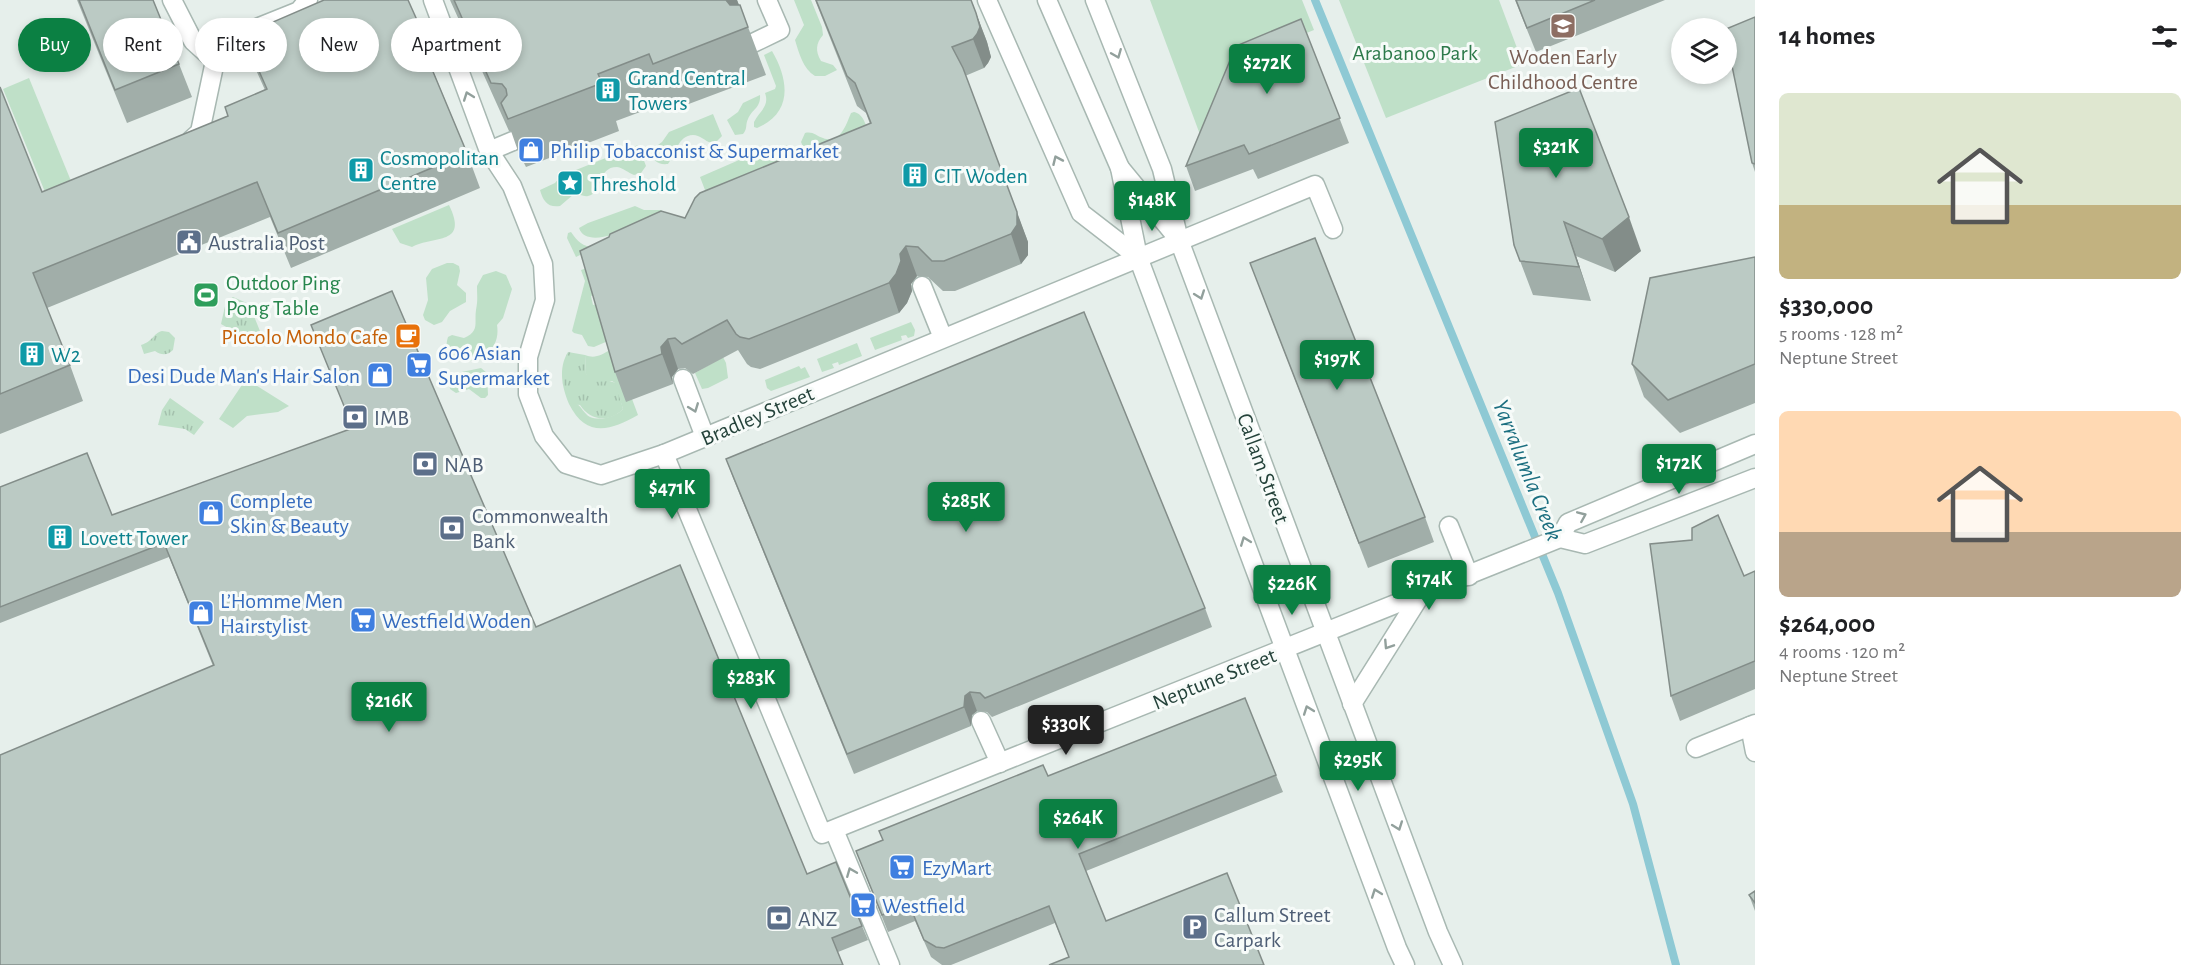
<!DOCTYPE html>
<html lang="en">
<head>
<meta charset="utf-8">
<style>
	body { margin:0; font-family:"Alegreya Sans",sans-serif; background:#f2f2f2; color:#202124; height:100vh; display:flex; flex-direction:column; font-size:22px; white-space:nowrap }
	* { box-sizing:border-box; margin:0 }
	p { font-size:20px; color:#757577 }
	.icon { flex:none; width:33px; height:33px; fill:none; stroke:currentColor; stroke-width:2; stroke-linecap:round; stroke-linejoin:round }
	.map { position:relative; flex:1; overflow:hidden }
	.details { display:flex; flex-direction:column; background:#fff; width:450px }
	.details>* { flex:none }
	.hud { position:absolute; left:18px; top:18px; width:570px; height:54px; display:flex; gap:12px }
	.buttons { position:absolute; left:1671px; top:18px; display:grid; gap:12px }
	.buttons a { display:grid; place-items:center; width:66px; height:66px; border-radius:50%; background:#fff; box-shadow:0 3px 9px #0003; font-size:30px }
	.price { position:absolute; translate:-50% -51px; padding:0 14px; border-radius:6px; background:#0b8043; color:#fff; font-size:20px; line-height:39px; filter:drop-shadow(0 2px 3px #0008) }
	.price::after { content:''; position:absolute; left:50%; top:36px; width:18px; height:14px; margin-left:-9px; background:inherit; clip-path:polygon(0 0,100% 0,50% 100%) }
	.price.current { background:#222; color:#fff }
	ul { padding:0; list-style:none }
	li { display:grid; align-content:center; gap:12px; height:318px; padding:0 24px }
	li span { display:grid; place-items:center; height:186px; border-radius:9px; color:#555 }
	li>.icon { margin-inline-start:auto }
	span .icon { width:108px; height:108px; fill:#fffc; stroke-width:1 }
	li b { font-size:26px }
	h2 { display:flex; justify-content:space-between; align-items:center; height:72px; padding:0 24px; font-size:26px }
	.pill { padding:0 21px; border-radius:27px; background:#fff; box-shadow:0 3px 9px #0003; font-size:21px; line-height:54px }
	.pill.current { background:#0b8043; color:#fff }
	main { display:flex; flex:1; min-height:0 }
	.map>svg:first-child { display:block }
	.grass { fill:url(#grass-tufts) }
	.green { fill:#bfe0c8 }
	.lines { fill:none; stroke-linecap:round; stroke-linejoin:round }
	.stream { stroke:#8ec9d4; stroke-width:8 }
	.minor-casing { stroke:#a8b8b2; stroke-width:21 }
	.minor { stroke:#fff; stroke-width:18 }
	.wall { fill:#a1aea9 }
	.shaded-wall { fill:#838d89 }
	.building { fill:#bbcac4; stroke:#838d89; stroke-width:1.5 }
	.oneway { stroke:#92a09c }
	.labels { text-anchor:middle; stroke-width:6; stroke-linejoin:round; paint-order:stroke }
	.park-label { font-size:22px; fill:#2d7a4b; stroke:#f7fbf9 }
	.education-label { font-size:22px; fill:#785e54; stroke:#f7fbf9 }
	.culture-label { font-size:22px; fill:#0d838f; stroke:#f7fbf9; text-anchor:start }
	.shop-label { font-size:22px; fill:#366cbe; stroke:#f7fbf9; text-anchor:start }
	.service-label { font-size:22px; fill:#4e5e75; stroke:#f7fbf9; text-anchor:start }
	.leisure-label { font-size:22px; fill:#27864d; stroke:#f7fbf9; text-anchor:start }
	.food-label { font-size:22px; fill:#c56008; stroke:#f7fbf9; text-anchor:end }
	.street-label { font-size:22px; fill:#24423a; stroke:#f7fbf9 }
	.water-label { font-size:24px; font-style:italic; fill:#1c6f80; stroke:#f7fbf9 }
</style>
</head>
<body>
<main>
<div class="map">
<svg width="1755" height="965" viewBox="0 0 1755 965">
	<defs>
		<pattern id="grass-tufts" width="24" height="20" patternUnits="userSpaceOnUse" patternTransform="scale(1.5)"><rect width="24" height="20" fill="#bfe0c8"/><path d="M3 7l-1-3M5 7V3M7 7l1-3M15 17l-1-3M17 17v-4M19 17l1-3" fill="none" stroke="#a4c1ad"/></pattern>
	</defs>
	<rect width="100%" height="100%" fill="#e6efeb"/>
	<g class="grass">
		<path d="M233,297L249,304L264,341L244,337L221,324L226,302Z"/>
		<path d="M162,331L169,332L175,338L173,350C168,355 162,356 155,351L144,354L141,345C154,341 152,334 162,331Z"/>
		<path d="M568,352L585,355L586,374L616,383L623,409C610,423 590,421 580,405L569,404C562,387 558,368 568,352Z"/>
		<path d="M170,398L204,422L194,435L185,429L158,425L162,410Z"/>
	</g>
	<g class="green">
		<path d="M794,0H811L822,27L823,35C816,43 815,51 821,61L833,65L837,70L825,76H815C803,69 799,53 795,40L804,25Z"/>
		<path d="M1150,0H1302L1314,30L1230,64L1202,140Z"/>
		<path d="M1339,0H1499L1523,64L1386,118Z"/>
		<path d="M772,51C789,80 793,113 757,128L754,127V122C759,111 770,107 765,93L775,89L776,86L764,55Z"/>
		<path d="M29,78L82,208L56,219L3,89Z"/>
		<path d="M760,95C761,108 752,109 748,119C745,125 748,128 743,134L735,135L727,120L738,112L743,103Z"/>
		<path d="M854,112C864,114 866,126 869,134L809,160L801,142L805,133C813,131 816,136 823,138C840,145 846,125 851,113Z"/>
		<path d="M713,114L722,136L717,141L711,143C705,141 700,135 693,135C678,135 675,155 668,164C657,165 654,161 650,151L662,142L669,132Z"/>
		<path d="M638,145L646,166L641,173L634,175C628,173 624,168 617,167C597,167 603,193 588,196C584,197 579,194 574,194L560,206C548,208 543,201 540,190L555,183L561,176Z"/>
		<path d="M778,145H787L794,160L703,195L705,190L700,177L746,157L767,156Z"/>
		<path d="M449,205C469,246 434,235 412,247L400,243L392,229Z"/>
		<path d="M635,206L644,210H661L664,213C647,220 588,254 579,228L588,223Z"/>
		<path d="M571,232C578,242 582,246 595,248L594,295L591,296L593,305L597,304L608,341L594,347L588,346L582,335L574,333L572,331L585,281L581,270L587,268L582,254L576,257L567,238L568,233Z"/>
		<path d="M447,263H453L459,266L460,271L457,285L466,293V302L450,311L442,322L434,325L425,320L423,315L428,300L426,278L432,269Z"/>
		<path d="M496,271L506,275L512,289L503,318L497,325C504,367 436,375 448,337L452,335L464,338C480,331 474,323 476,310C478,299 477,297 477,286L483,275Z"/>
		<path d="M911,322L915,330L914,336L908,338L906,335L901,336L902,340L875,350L870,338Z"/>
		<path d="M857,343L862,356L839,365L838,362L832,364L834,368L822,372L817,359Z"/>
		<path d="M610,350L627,401L632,399L638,415C610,431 586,438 569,404L576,403C582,407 584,414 590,417C600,421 616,417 623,409L615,383L612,381L594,382L586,374L585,355C595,359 601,355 610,350Z"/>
		<path d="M723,357L726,363L728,378L708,388L702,389L695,373Z"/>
		<path d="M799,366L801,369L805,367L810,377L771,391L767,388L765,380Z"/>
		<path d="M481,368L487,373L488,395L485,398H481L469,389L456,393L450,389L449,381L452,374Z"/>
		<path d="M246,379L289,406L278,412L247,416L233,428L219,419Z"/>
	</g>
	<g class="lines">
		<path class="stream" d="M1315,0L1558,593L1633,804L1676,965"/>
		<defs>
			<g id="minor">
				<path d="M172,0L193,41L215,61"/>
				<path d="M433,0L489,151L512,186L543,264L545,300L528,357V394L544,436L566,464L601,475L664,454L1315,185L1333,229"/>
				<path d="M987,0L1081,213L1138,257"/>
				<path d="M1047,0L1120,168"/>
				<path d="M1095,0L1162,169L1179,240L1438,932L1453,965"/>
				<path d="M753,43L780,30L767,0"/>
				<path d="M191,140L200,132L215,61L242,34L299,11L308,0"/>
				<path d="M489,151L513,141"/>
				<path d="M1176,236L1120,168L1138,257L1397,948L1405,965"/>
				<path d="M922,286L943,338"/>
				<path d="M683,379L705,437"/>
				<path d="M1755,444L1568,523L1560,538L1585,544L1755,478"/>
				<path d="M664,454L822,834L1560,538"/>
				<path d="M1449,526L1469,576"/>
				<path d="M1352,704L1420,596"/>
				<path d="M981,721L1000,763"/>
				<path d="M1750,726L1755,752"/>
				<path d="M1696,748L1755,724"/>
				<path d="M834,830L890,965"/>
			</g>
		</defs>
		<use href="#minor" class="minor-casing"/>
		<use href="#minor" class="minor"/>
	</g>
	<g class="wall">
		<path d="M77,0H153L179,64L192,97L127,123Z"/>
		<path d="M450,0H737L748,27L766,75L670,111L667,102L616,121L619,131L526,167L518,151L511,131H509Z"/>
		<path d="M815,0H971L987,42L991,57L988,63L984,68L965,76L1028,242V255L1021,264L955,291H943L928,277L917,276L911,284L912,291L907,303L899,313L760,369L751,367L747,364L738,350L693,374L685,368L678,369L672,377L673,384L626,402L615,372L685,218L870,124L866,113L857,106Z"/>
		<path d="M1515,0H1665L1536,52Z"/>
		<path d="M1755,17V172L1752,163Z"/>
		<path d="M1301,19L1349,143L1258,179L1253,169L1195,191L1186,166Z"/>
		<path d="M421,29L433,64L431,66L467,153L480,188L291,268L270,217L47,308L70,365L83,401L0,434V87L42,192L228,116L265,90L256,70L243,35Z"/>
		<path d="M1495,122L1641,251L1615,272L1576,256L1591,301L1533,295L1514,245Z"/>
		<path d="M1755,257V403L1680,433L1644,397L1632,364Z"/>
		<path d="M1250,263L1425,517L1434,542L1368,568Z"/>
		<path d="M311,325L536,627L807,874L862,926L868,940L838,952L213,666L169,557L0,623V487L112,515L353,428Z"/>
		<path d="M726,459L1205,608L1212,627L992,717L987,712L977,711L972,715L971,726L854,774L733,478Z"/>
		<path d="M1755,571V689L1680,721L1671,696L1744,576Z"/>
		<path d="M1276,775L1283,792L1086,871L1069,957L1055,923L951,965H942L931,957L915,921L888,932L856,851L1048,776Z"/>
		<path d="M1755,891V911L1749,895Z"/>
	</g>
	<g class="shaded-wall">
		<path d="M725,0H737L747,27Z"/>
		<path d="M976,13L987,42L991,57L988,63L984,68L973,39Z"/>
		<path d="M1017,212L1028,242V255L1021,264L1011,234Z"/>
		<path d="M1629,217L1641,251L1615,272L1602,239Z"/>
		<path d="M1564,222L1576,256L1591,301L1579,267Z"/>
		<path d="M906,246L917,276L911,284L912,291L907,303L899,313L889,283L900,254Z"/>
		<path d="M668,339L678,369L672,377L673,384L662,354L661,347Z"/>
		<path d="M970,692L977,711L972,715L971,726L964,707L965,696Z"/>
	</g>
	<g class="building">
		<path d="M79,0H153L179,64L115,90Z"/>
		<path d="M324,0H408L421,29L416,31L467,153L278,233L257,182L33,273L70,365L0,394V87L42,192L228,116L225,107L267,89L243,35Z"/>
		<path d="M454,0H726L730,5H740L748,27L653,64L649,54L598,74L602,83L508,119L501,103L507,95L506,89L502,84L491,83Z"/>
		<path d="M816,0H971L976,13L980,27L977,34L973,39L952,47L963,68L1017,212V225L1011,234L944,261H932L918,247L906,246L900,254L901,261L896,274L889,283L749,339L740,337L736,334L727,320L682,344L675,338L668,339L661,347L662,354L615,372L580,251L609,237L610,234L661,211L685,218L695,198L700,193L871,123L855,83L847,76Z"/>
		<path d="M1516,0H1595L1527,28Z"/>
		<path d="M1755,17V164L1752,163L1726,37V29Z"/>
		<path d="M1301,19L1340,118L1249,154L1244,145L1186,166L1236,46Z"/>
		<path d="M1579,88L1629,217L1602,239L1564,222L1579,267L1520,261L1514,245L1495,122Z"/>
		<path d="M1315,238L1425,517L1359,543L1250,263Z"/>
		<path d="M1755,257V364L1668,400L1632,364L1650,278Z"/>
		<path d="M392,291L536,627L680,565L807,874L836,862L862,926L832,938L843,965H0V755L214,665L164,543L0,607V487L87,453L112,515L353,428L311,325Z"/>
		<path d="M1084,312L1205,608L985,698L980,693L970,692L965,696L964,707L847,754L726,459Z"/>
		<path d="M1718,515L1744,576L1755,571V661L1671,696L1650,544L1692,540V528Z"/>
		<path d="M1245,698L1276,775L1079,854L1106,921L1227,873L1264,965H1049L1069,957L1049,906L944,948L936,947L924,940L909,904L882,915L856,851L883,840L879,831L1043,765L1048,776Z"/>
		<path d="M1755,891V903L1749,895Z"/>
	</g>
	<defs><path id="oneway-chevron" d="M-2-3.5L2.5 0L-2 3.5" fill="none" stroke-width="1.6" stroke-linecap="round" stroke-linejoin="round" transform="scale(1.5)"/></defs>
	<g class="oneway">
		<use href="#oneway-chevron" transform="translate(1117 54) rotate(68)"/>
		<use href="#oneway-chevron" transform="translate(468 96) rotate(-110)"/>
		<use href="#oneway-chevron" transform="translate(1057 160) rotate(-114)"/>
		<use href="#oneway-chevron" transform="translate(1200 295) rotate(70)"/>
		<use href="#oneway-chevron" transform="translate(694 408) rotate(69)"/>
		<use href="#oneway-chevron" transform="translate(1582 516) rotate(-23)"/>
		<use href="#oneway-chevron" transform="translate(1245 541) rotate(-111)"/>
		<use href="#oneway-chevron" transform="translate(1388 645) rotate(123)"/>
		<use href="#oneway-chevron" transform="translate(1308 710) rotate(-110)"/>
		<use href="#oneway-chevron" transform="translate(1398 826) rotate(70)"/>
		<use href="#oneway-chevron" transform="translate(851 872) rotate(-112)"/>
		<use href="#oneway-chevron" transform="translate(1376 893) rotate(-110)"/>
	</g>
	<defs>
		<symbol id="school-square" viewBox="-11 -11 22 22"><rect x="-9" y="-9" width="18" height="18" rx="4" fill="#8d6e63" stroke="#f7fbf9"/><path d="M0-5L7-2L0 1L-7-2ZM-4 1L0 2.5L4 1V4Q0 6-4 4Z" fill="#fff"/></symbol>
		<symbol id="building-square" viewBox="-11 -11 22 22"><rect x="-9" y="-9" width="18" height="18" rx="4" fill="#0f9aa8" stroke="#f7fbf9"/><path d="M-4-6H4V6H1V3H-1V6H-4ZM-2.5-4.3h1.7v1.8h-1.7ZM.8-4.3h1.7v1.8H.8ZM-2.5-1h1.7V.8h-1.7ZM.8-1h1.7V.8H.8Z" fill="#fff"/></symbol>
		<symbol id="shop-square" viewBox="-11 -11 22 22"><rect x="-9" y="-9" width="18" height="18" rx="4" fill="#3f7fe0" stroke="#f7fbf9"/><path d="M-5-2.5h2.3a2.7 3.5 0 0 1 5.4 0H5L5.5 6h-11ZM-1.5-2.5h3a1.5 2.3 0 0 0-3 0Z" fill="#fff"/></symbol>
		<symbol id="sight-square" viewBox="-11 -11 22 22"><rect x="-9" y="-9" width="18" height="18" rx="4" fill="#0f9aa8" stroke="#f7fbf9"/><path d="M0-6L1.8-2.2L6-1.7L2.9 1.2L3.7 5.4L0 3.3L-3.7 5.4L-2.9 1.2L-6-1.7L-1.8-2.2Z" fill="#fff"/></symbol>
		<symbol id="civic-square" viewBox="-11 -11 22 22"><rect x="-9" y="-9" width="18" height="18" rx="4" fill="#5c6f8a" stroke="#f7fbf9"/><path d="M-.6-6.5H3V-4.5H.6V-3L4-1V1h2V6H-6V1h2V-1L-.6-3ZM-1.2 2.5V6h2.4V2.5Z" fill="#fff"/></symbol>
		<symbol id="stadium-square" viewBox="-11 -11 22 22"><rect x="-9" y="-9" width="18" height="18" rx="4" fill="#2e9e5b" stroke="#f7fbf9"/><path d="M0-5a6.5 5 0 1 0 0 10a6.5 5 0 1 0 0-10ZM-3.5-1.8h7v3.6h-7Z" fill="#fff"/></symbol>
		<symbol id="cafe-square" viewBox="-11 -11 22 22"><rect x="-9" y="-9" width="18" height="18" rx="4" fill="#e8710a" stroke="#f7fbf9"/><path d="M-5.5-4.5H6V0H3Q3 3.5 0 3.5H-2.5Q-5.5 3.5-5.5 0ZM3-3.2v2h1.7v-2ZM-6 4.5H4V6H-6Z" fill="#fff"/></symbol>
		<symbol id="supermarket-square" viewBox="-11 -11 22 22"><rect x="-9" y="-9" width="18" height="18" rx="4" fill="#3f7fe0" stroke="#f7fbf9"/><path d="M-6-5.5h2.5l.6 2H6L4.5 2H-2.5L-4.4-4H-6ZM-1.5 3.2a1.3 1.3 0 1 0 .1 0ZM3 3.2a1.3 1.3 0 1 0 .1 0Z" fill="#fff"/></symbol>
		<symbol id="bank-square" viewBox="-11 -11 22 22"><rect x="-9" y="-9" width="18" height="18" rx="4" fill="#5c6f8a" stroke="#f7fbf9"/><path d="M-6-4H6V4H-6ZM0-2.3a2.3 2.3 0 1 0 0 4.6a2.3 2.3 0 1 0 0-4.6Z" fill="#fff"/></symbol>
		<symbol id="parking-square" viewBox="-11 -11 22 22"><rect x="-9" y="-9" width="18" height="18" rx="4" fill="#5c6f8a" stroke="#f7fbf9"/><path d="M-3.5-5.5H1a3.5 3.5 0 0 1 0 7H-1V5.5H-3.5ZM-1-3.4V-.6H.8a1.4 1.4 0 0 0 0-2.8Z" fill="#fff"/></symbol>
	</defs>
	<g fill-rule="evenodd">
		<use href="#school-square" x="1548" y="11" width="30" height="30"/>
		<use href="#building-square" x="593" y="75" width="30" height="30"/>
		<use href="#shop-square" x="516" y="135" width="30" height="30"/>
		<use href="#building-square" x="346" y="155" width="30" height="30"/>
		<use href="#building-square" x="900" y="160" width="30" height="30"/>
		<use href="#sight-square" x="555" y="168" width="30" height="30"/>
		<use href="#civic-square" x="174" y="227" width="30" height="30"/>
		<use href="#stadium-square" x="191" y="280" width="30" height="30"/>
		<use href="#cafe-square" x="393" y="321" width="30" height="30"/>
		<use href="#building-square" x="17" y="339" width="30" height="30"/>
		<use href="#supermarket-square" x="404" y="350" width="30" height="30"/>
		<use href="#shop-square" x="365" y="360" width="30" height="30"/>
		<use href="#bank-square" x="340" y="402" width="30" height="30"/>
		<use href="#bank-square" x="410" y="449" width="30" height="30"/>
		<use href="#shop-square" x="196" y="498" width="30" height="30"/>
		<use href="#bank-square" x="437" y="513" width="30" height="30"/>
		<use href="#building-square" x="45" y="522" width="30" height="30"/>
		<use href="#shop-square" x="186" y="598" width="30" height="30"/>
		<use href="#supermarket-square" x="348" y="605" width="30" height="30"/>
		<use href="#supermarket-square" x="887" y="852" width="30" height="30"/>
		<use href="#supermarket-square" x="848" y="890" width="30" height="30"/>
		<use href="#bank-square" x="764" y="903" width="30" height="30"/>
		<use href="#parking-square" x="1180" y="912" width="30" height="30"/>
	</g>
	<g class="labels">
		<g class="park-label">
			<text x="1415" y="60">Arabanoo Park</text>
		</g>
		<g class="education-label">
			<text x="1563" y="64">Woden Early<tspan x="1563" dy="25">Childhood Centre</tspan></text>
		</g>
		<g class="culture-label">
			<text x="628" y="85">Grand Central<tspan x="628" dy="25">Towers</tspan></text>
			<text x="380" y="165">Cosmopolitan<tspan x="380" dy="25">Centre</tspan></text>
			<text x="934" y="183">CIT Woden</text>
			<text x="590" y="191">Threshold</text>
			<text x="51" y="362">W2</text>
			<text x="80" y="545">Lovett Tower</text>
		</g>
		<g class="shop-label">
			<text x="550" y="158">Philip Tobacconist &amp; Supermarket</text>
			<text x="438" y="360">606 Asian<tspan x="438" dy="25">Supermarket</tspan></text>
			<text x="360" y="383" text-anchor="end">Desi Dude Man's Hair Salon</text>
			<text x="230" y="508">Complete<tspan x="230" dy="25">Skin &amp; Beauty</tspan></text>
			<text x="220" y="608">L’Homme Men<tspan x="220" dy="25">Hairstylist</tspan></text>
			<text x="382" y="628">Westfield Woden</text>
			<text x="922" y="875">EzyMart</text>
			<text x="882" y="913">Westfield</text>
		</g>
		<g class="service-label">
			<text x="208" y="250">Australia Post</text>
			<text x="374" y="425">IMB</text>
			<text x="444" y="472">NAB</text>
			<text x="472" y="523">Commonwealth<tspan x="472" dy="25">Bank</tspan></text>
			<text x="1214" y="922">Callum Street<tspan x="1214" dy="25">Carpark</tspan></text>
			<text x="798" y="926">ANZ</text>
		</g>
		<g class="leisure-label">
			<text x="226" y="290">Outdoor Ping<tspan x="226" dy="25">Pong Table</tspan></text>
		</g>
		<g class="food-label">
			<text x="388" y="344">Piccolo Mondo Cafe</text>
		</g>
		<g class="street-label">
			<text transform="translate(757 415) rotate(-23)" y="8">Bradley Street</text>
			<text transform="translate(1264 468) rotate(70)" y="8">Callam Street</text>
			<text transform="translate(1214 678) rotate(-22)" y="8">Neptune Street</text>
		</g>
		<g class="water-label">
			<text transform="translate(1528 470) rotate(68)" y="8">Yarralumla Creek</text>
		</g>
	</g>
</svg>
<div class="buttons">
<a><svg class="icon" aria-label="layers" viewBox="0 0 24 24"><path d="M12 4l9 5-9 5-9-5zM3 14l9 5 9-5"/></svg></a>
</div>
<b class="price" style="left:1267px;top:95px">$272K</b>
<b class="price" style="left:1556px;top:179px">$321K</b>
<b class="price" style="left:1152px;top:232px">$148K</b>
<b class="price" style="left:1337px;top:391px">$197K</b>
<b class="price" style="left:1679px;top:495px">$172K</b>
<b class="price" style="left:672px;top:520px">$471K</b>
<b class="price" style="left:966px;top:533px">$285K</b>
<b class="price" style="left:1429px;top:611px">$174K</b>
<b class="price" style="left:1292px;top:616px">$226K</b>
<b class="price" style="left:751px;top:710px">$283K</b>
<b class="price" style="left:389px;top:733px">$216K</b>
<b class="price current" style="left:1066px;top:756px">$330K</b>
<b class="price" style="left:1358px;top:792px">$295K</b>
<b class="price" style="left:1078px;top:850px">$264K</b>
<div class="hud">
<a class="pill current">Buy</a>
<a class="pill">Rent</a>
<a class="pill">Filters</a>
<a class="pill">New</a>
<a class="pill">Apartment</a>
</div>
</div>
<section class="details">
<h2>14 homes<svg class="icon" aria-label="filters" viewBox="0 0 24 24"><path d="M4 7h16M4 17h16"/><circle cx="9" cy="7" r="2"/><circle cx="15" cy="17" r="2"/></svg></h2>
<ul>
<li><span style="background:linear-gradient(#dfe7d0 60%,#c2b280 0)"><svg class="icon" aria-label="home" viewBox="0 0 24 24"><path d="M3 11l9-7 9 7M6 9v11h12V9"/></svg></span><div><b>$330,000</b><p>5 rooms · 128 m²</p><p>Neptune Street</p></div></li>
<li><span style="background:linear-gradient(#ffd9b3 65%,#b9a48a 0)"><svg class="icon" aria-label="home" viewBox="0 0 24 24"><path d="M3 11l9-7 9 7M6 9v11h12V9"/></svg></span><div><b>$264,000</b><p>4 rooms · 120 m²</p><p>Neptune Street</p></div></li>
</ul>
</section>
</main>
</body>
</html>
